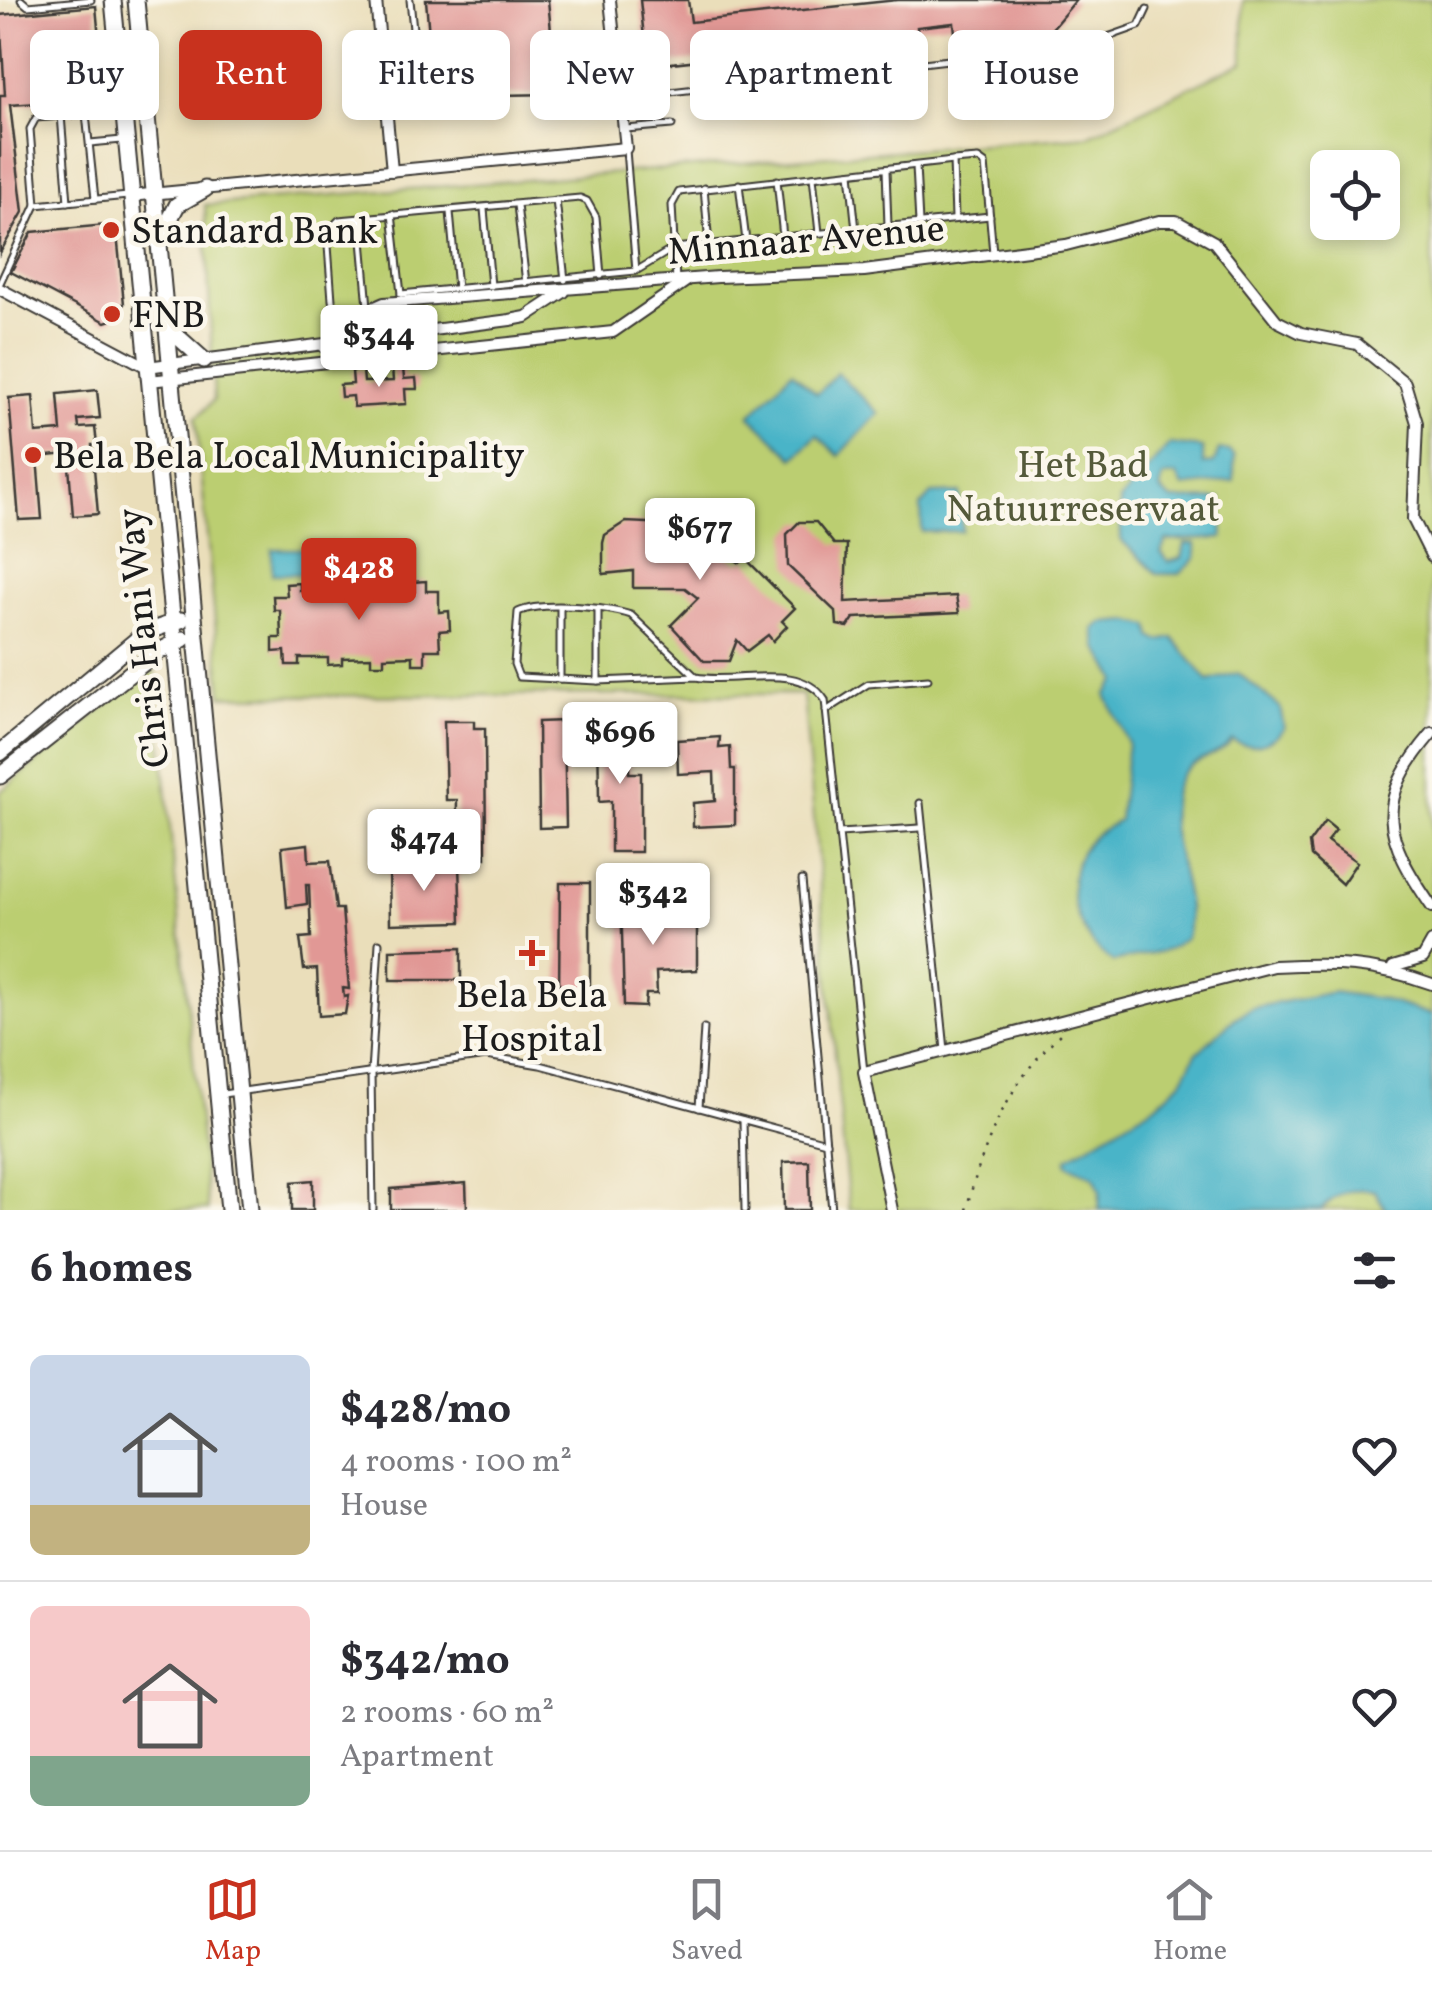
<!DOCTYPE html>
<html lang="en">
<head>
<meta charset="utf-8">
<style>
	body { margin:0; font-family:Vollkorn,serif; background:#f7f7f7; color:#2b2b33; height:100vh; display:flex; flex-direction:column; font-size:38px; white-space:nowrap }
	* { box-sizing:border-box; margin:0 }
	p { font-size:32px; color:#7c7c81 }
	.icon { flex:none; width:55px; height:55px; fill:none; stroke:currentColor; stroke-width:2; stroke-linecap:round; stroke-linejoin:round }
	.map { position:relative; height:1210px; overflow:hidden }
	.panel { display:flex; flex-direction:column; background:#fff; flex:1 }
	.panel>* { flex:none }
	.hud { position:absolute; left:30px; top:30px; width:1372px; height:90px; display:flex; gap:20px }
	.fabs { position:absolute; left:1310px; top:150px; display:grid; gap:20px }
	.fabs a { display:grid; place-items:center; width:90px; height:90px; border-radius:15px; background:#fff; box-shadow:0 5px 15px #0003; font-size:50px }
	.price { position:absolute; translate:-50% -85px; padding:0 22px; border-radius:10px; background:#fff; color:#222; font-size:32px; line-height:65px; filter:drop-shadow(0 2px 5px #0008) }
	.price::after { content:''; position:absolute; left:50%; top:60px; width:30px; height:22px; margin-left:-15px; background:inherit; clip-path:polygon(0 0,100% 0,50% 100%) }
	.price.selected { background:#c8321e; color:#fff }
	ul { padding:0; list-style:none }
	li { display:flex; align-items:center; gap:30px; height:250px; padding:0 30px }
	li+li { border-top:2px solid #e1e1e2 }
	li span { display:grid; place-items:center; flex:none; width:280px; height:200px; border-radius:15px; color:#555 }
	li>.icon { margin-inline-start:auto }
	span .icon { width:120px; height:120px; fill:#fffc; stroke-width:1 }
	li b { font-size:42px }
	h2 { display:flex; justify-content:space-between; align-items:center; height:120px; padding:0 30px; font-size:42px }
	.pill { padding:0 35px; border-radius:15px; background:#fff; box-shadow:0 5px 15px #0003; font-size:35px; line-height:90px }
	.pill.selected { background:#c8321e; color:#fff }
	.menu { display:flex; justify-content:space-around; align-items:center; height:140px; border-top:2px solid #e1e1e2; background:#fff; font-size:28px; color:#7c7c81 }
	.menu a { display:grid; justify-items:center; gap:5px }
	.menu .selected { color:#c8321e }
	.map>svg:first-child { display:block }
	.green { fill:#bbce71; stroke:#6c7546; stroke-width:2.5; fill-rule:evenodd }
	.water { fill:#4ab4c8; stroke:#336872; stroke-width:2.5 }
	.building { fill:#e19895 }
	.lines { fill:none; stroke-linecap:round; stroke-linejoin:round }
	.lane-casing { stroke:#3b3934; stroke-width:9 }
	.street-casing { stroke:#3b3934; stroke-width:14 }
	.secondary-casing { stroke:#3b3934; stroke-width:19 }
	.path { stroke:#3b3934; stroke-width:2.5; stroke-dasharray:2.5 8; stroke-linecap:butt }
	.lane { stroke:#fff; stroke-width:5 }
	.street { stroke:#fff; stroke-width:10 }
	.secondary { stroke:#fff; stroke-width:15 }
	.poi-dot { fill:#c8321e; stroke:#fbf7ec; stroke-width:4 }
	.labels { text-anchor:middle; stroke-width:9; stroke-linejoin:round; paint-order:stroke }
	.poi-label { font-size:38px; fill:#1c1c1c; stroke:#fbf7ec; text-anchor:start }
	.street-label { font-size:38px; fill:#1c1c1c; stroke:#fbf7ec }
	.park-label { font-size:38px; fill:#545a3a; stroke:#fbf7ec }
</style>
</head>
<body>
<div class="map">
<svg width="1432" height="1210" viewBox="0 0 1432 1210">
	<rect width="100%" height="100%" fill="#fbf7ec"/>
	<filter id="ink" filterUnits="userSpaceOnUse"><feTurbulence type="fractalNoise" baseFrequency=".01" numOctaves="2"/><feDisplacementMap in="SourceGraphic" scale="20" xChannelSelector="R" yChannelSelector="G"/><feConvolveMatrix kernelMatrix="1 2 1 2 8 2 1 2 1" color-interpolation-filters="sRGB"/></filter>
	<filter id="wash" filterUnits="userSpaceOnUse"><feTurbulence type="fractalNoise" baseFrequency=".0048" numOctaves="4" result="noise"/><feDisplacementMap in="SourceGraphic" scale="40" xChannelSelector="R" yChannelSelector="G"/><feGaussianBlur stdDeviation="2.25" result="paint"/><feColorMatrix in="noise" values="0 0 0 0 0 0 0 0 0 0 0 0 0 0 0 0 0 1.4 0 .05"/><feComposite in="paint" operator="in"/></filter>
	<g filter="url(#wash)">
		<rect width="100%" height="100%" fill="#eadeba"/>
		<g class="green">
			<path d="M1243,0H1432V1210H849L803,694L222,696L196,418L214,400L205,205L1088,136L1243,62ZM1328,168H1382V222H1328Z"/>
			<path d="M154,666L208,1210H0V792Z"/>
		</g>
		<g class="water">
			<path d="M792,371L817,394L837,373L879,413L839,456L817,435L794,458L750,416Z"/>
			<path d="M1170,444L1203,448V464L1214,463L1219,450L1229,451L1234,456V481L1183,487L1177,475L1163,477L1160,490L1172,500L1221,499L1223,538L1166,541L1161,552L1168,562L1182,558L1185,544H1196V558L1180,574H1157L1121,540L1120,500Z"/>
			<path d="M960,493L962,531L922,532L921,506L932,494Z"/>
			<rect x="272" y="549" width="53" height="25"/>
			<path d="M1128,621L1150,626L1152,637L1159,641L1173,638L1208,681L1238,673L1280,707L1284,728C1271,745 1250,750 1232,740C1218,760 1187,757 1177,782C1157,832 1199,892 1186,938L1167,950L1113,962C1075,937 1054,874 1093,837C1101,829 1111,827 1119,820L1128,743L1106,695L1117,680L1098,648L1094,629L1102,623Z"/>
			<path d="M1333,992L1381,999L1432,1015V1210H1386L1375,1191C1353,1186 1336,1194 1321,1210H1099L1100,1190L1094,1176L1067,1164V1158L1156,1105L1181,1082L1196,1054L1235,1018L1252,1008Z"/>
		</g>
		<g id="blocks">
			<g class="building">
				<path d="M426,0H548L557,94L496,95L497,104L438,110L435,80L471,76L467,31L429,35Z"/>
				<path d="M640,0H688L691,22L897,0H1076L1049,32L956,43L954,23L917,27L918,39L842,47L841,36L811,40L812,55L745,62V55L662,64L660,45L645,47Z"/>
				<path d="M96,6L103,83L69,85L70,101L10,105L23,212L0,253V95H5L0,15Z"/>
				<path d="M116,224L124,304L112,320L106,322L11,272L32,232Z"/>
				<path d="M403,367L404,379L416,378L417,389H405L406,404L354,407L353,396L341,397L340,385L353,384L352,371L363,370L364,382L393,381L392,368Z"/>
				<path d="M97,390L100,418L78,420L79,428L95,427L97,445H92L98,514L73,516L68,454L37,457L42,519L19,520L9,398L33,396L36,433L61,431L58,394Z"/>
				<path d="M729,512L730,533H713V553H723L740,563L745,558L795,608L782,621L787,626L773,641L768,635L747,651L737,640L729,661H704L671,625L698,598L685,588H633V571L603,574V543L605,535L625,522L692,525L691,513Z"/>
				<path d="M799,522H816L834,544H847L845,602L956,596L959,613L854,618L848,627L837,625L836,612L788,566L787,534Z"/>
				<path d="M369,581H383V589L412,588V582L426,581V591H439V612L449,611L450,630L439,631L440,650H425V664H413V656L384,657V664H371V657L342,658V664L328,665V658H299V665H286L285,651L273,652V638H281L280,610H274L273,596H287L286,584L300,583V591L329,590V583L341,582V591L370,590Z"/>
				<path d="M444,721H474V728H485L486,858H456L457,800H446Z"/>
				<path d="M564,721L566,827L539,828L538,722Z"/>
				<path d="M598,723L630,725L629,773H641V852H611V801L599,802Z"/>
				<path d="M720,737L719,748L730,747L731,769H735V825L693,827V803L715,801L714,772L678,774L677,740Z"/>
				<path d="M1325,821L1336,830L1327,841L1357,862L1342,884L1311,856L1309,843Z"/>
				<path d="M308,844L309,862L330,861L336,909H342L349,989L343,988L344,997L348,996L345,1014L319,1016L317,969L304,970L300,938L311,937L309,885H306L307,904L287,907L282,847Z"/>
				<path d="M389,864L459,865L461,922L390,924Z"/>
				<path d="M560,883H590V994H559Z"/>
				<path d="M621,897H656L657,923L697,920V970L656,972L657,994H646L645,1007L624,1006Z"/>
				<path d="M461,948V980H390V950Z"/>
				<path d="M809,1161L810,1210H784L783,1162Z"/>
				<path d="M313,1180V1210H292V1182Z"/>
				<path d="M466,1183L467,1210H391V1189Z"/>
			</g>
		</g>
	</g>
	<g filter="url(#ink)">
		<use href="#blocks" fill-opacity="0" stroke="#3b3934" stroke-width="2.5"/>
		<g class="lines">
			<defs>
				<g id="lane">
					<path d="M21,0L28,6L91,0"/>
					<path d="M385,100L413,95L419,87L410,0"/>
					<path d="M624,108L670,92L1088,44L1139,26L1147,9"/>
					<path d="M61,115L68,202"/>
					<path d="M626,129L672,125"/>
					<path d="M90,143L122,140"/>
					<path d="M626,150L636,271"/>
					<path d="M953,161L955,218"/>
					<path d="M916,166L919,223"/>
					<path d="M886,169L888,226"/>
					<path d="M850,173L856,230"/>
					<path d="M813,177L819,233"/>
					<path d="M777,180L783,237"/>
					<path d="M739,184L746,241"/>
					<path d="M704,188L709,245"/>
					<path d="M556,200L565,280"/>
					<path d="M36,205L128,196"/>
					<path d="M517,205L526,283"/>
					<path d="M484,209L491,286"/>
					<path d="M450,212L457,289"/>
					<path d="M392,214L401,294"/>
					<path d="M360,218L368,307"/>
					<path d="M676,281L672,205L679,192L953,161L978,159L985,164L993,253"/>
					<path d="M0,283L36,205L30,129L36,118L86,114L95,199"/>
					<path d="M401,294L636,271L674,248L990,216"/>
					<path d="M339,332L332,300L327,232L339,220L580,198L587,201L596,217L601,276"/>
					<path d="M560,608V679"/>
					<path d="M696,677L598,681L519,677L514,664L518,612C541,601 607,607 631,615L696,677C737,685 799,660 825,700L864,1072"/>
					<path d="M598,681V609"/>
					<path d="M826,711L868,684L928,679"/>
					<path d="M920,803L945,1050"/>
					<path d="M839,833L920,828"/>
					<path d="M802,880L832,1210"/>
					<path d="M223,1094L486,1056L540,1065L826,1142"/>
					<path d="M699,1108L704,1028"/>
					<path d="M743,1120L745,1210"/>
					<path d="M373,1210L371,1073L379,943"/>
				</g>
				<g id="street">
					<path d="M376,0L392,171"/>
					<path d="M130,196L626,148L610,0"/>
					<path d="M0,289L147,367L510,320L526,317L564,292"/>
					<path d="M324,347L368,310L384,303L718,277L864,271L1066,245L1159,221H1176L1214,242L1277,321L1301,333L1357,344L1405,383L1417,423L1413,519L1432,557"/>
					<path d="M149,381L613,332L688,280"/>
					<path d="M1432,733C1373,802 1383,836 1432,907"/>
					<path d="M1393,967L1423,958L1432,942"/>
					<path d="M892,1210L864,1072L1274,966C1335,963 1374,963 1432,984"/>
				</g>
				<g id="secondary">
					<path d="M113,0L229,1210"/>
					<path d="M136,0L250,1210"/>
					<path d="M162,235L177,205L205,189"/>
					<path d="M168,328L204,360"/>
					<path d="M0,753L146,632L181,620"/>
					<path d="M0,776L156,653L183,639"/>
				</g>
			</defs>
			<use href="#lane" class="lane-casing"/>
			<use href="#street" class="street-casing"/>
			<use href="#secondary" class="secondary-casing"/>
			<path class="path" d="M966,1210C985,1140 1007,1085 1060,1034"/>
			<use href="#lane" class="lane"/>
			<use href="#street" class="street"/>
			<use href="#secondary" class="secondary"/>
		</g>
	</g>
	<g class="poi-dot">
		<circle cx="111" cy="230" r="10"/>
		<circle cx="112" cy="314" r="10"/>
		<circle cx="33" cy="455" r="10"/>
		<path d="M527 938h10v10h10v10h-10v10h-10v-10h-10v-10h10z"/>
	</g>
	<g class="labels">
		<g class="poi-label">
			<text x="131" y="243">Standard Bank</text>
			<text x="132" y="327">FNB</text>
			<text x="53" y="468">Bela Bela Local Municipality</text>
			<text x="532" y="1007" text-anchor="middle">Bela Bela<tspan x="532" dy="44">Hospital</tspan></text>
		</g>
		<g class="street-label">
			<text transform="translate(806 239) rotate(-5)" y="13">Minnaar Avenue</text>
			<text transform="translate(142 638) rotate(-96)" y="13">Chris Hani Way</text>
		</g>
		<g class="park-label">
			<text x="1083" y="477">Het Bad<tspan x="1083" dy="44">Natuurreservaat</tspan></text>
		</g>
	</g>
</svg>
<div class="fabs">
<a><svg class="icon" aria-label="locate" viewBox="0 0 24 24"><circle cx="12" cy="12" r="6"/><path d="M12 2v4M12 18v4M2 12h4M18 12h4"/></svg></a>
</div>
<b class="price" style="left:379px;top:390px">$344</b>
<b class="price" style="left:700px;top:583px">$677</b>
<b class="price selected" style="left:359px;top:623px">$428</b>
<b class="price" style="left:620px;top:787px">$696</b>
<b class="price" style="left:424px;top:894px">$474</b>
<b class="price" style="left:653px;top:948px">$342</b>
<div class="hud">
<a class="pill">Buy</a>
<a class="pill selected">Rent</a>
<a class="pill">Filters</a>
<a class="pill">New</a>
<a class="pill">Apartment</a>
<a class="pill">House</a>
</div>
</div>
<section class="panel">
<h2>6 homes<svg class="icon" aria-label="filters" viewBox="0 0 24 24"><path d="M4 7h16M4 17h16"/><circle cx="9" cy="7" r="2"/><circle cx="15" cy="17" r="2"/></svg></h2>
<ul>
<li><span style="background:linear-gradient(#c9d6e8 75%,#c2b280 0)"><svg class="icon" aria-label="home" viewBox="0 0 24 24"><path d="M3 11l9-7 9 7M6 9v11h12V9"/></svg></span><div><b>$428/mo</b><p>4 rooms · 100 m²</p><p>House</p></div><svg class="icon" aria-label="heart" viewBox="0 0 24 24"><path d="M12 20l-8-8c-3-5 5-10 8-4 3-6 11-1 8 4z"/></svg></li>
<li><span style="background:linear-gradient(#f6c9c9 75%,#7fa58c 0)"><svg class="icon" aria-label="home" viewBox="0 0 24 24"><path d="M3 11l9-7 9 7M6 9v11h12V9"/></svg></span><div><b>$342/mo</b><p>2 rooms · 60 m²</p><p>Apartment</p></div><svg class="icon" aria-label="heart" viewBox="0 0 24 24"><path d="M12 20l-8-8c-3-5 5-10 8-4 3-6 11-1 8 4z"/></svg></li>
</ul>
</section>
<nav class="menu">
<a class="selected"><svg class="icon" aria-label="map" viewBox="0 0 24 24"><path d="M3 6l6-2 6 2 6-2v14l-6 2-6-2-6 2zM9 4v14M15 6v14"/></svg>Map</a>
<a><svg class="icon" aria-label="saved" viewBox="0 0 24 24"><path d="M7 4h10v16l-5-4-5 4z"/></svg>Saved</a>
<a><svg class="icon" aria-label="home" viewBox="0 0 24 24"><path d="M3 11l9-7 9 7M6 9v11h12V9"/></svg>Home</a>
</nav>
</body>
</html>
